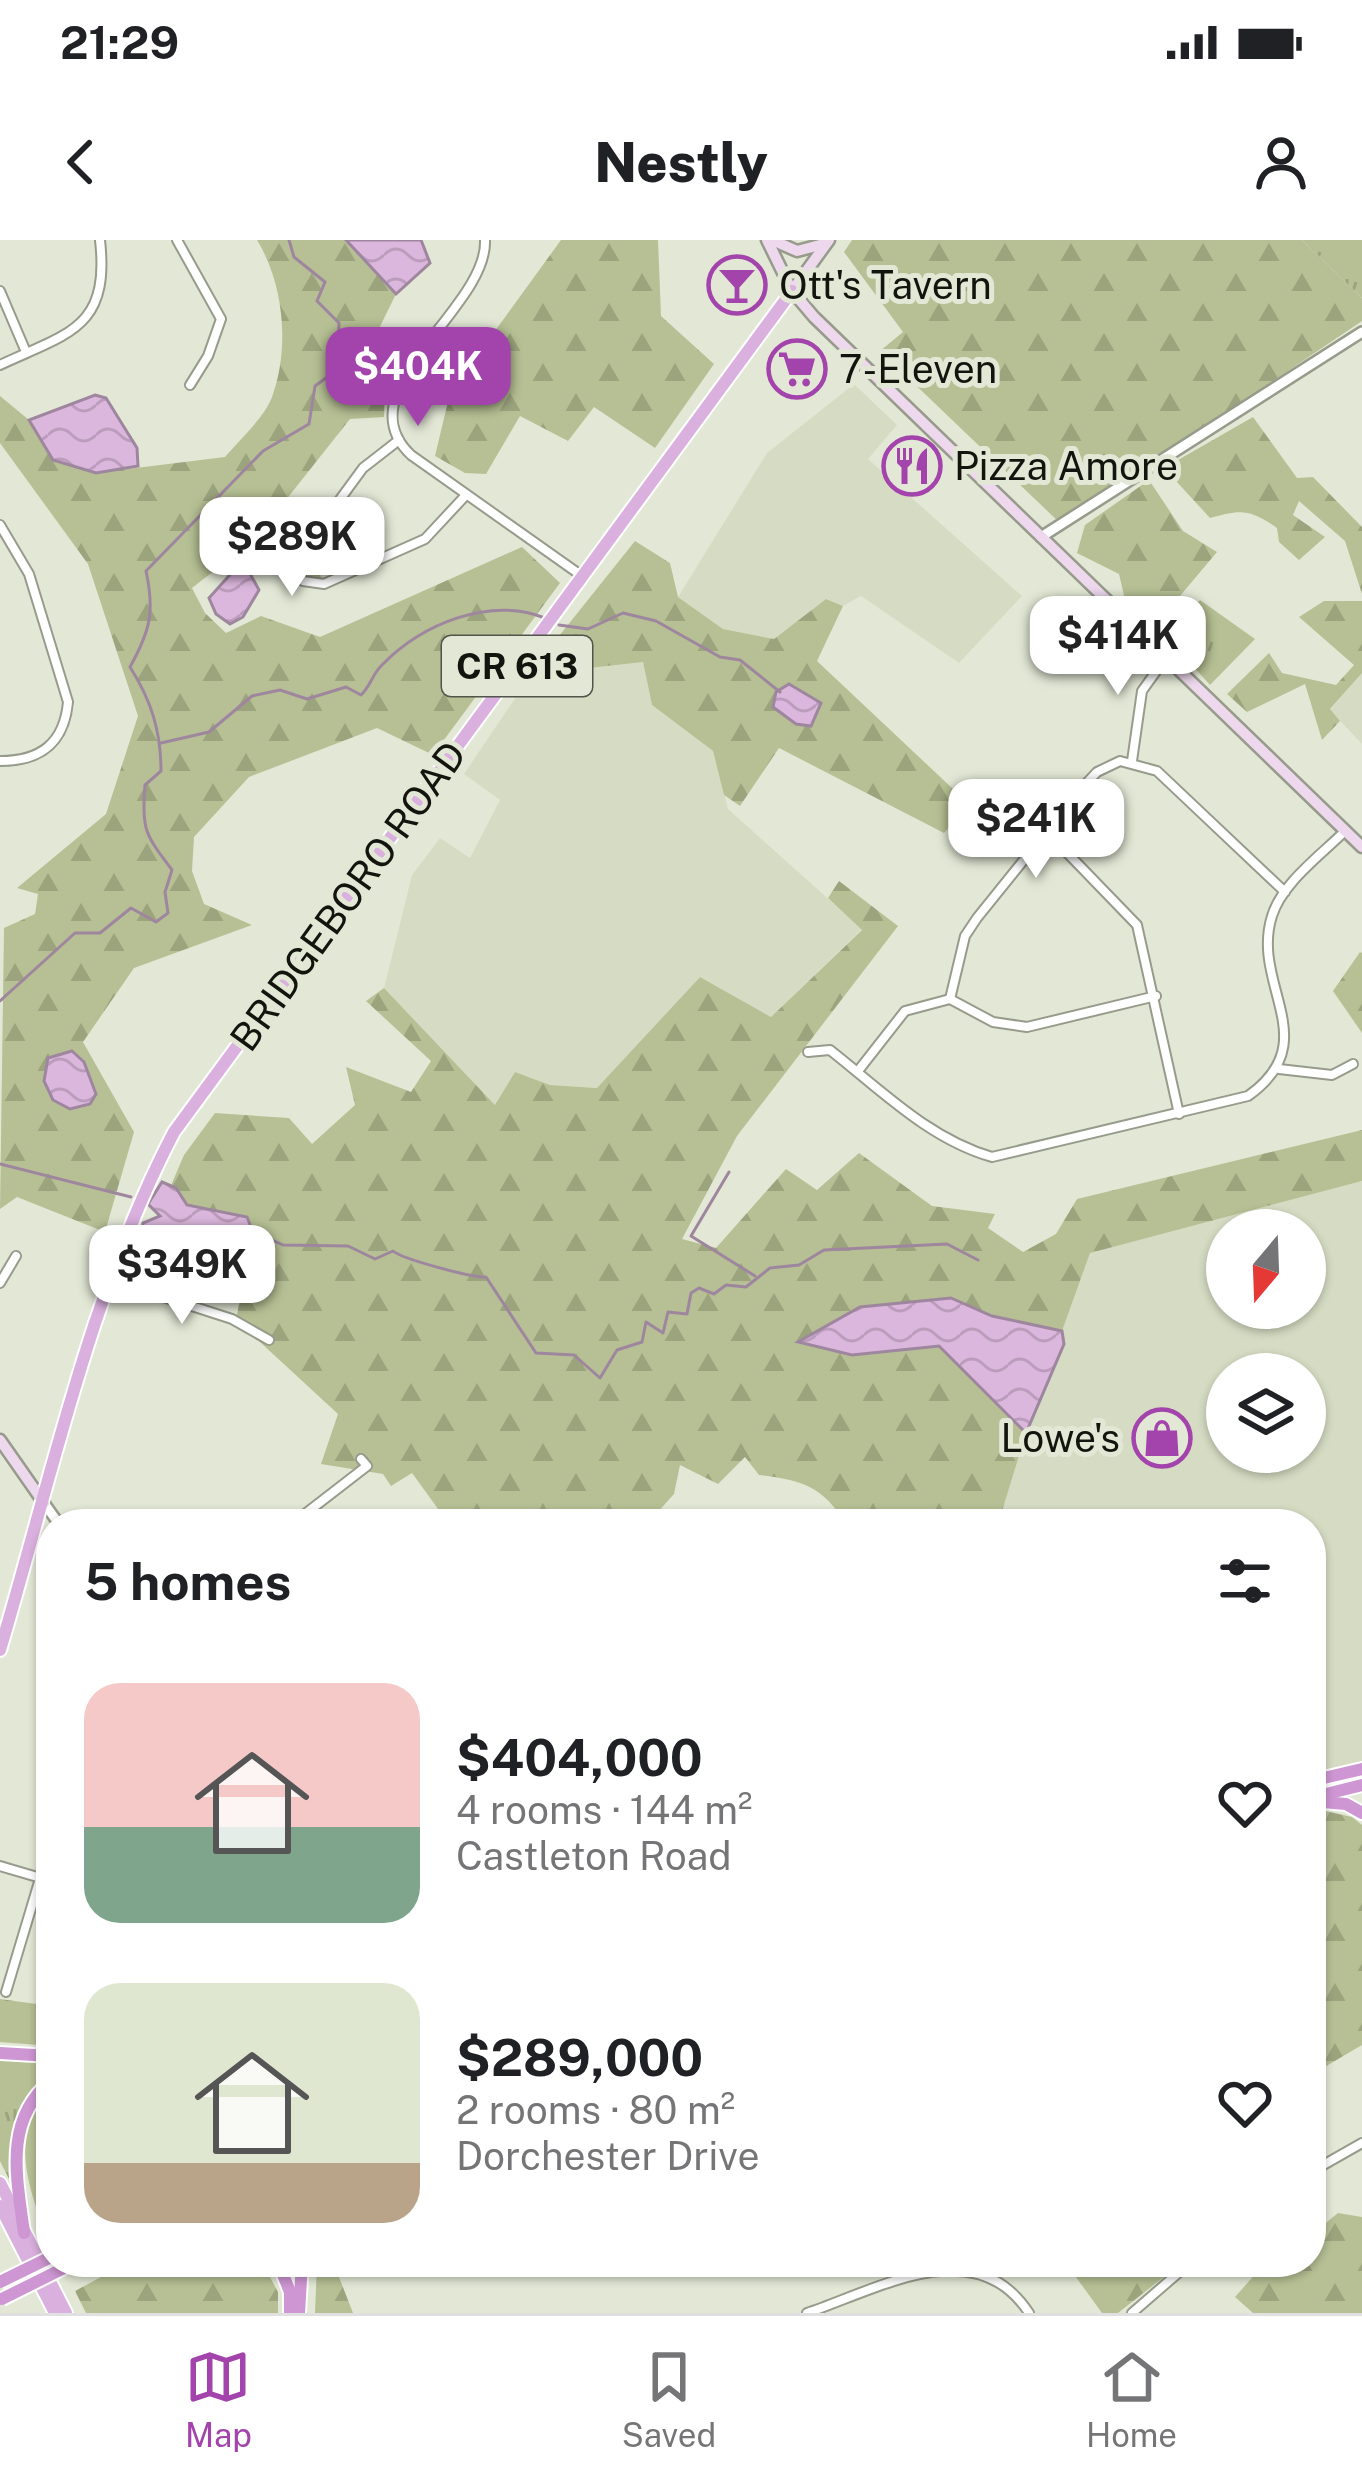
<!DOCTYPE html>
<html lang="en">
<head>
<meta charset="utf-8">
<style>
	body { margin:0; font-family:"Public Sans",sans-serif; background:#f2f2f2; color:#202124; height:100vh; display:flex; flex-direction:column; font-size:45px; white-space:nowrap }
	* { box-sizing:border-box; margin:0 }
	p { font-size:39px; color:#757577 }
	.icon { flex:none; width:66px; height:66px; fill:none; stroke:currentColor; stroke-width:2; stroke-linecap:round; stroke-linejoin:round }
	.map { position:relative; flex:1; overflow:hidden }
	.details { position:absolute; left:36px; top:1269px; width:1290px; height:768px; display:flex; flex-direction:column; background:#fff; border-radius:48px; box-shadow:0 3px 9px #0004 }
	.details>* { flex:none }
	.needle { width:78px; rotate:199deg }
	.fabs { position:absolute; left:1206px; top:969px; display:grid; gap:24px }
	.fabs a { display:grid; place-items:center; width:120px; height:120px; border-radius:50%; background:#fff; box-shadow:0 3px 9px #0004; font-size:60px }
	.price { position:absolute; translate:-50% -102px; padding:0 27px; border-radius:24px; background:#fff; color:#222; font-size:39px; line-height:78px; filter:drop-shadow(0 3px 6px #0008) }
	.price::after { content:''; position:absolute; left:50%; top:72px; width:36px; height:27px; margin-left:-18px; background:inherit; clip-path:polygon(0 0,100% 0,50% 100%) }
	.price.on { background:#a343ac; color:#fff }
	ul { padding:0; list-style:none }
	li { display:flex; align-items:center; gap:36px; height:300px; padding:0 48px }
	li span { display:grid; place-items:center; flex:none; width:336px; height:240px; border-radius:36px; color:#555 }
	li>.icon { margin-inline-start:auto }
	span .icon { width:144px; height:144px; fill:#fffc; stroke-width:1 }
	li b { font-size:51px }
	h2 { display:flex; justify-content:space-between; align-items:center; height:144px; padding:0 48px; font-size:51px }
	.status { display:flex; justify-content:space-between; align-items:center; height:84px; padding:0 60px; background:#fff; direction:ltr }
	.status svg { height:33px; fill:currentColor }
	header { display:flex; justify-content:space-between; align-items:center; height:156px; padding:0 48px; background:#fff; font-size:54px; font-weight:800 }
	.tab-bar { display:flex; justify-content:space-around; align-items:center; height:168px; border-top:3px solid #e0e0e0; background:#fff; font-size:33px; color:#757577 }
	.tab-bar a { display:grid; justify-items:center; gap:6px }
	.tab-bar .on { color:#a343ac }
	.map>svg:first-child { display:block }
	.built { fill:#d6dcc3; fill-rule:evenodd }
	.grass { fill:url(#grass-tufts) }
	.forest { fill:url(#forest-firs) }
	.water { fill:url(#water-waves); stroke:#9f869f; stroke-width:3 }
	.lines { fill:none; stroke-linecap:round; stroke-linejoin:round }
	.stream { stroke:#9f869f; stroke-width:3 }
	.minor-casing { stroke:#979b8b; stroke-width:12 }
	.tertiary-casing { stroke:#979b8b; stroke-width:14 }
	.secondary-casing { stroke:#979b8b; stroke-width:15 }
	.primary-casing { stroke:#fff; stroke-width:16 }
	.trunk-casing { stroke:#fff; stroke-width:16 }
	.minor { stroke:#fff; stroke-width:8 }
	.tertiary { stroke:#fff; stroke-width:9 }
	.secondary { stroke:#edd8ee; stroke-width:10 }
	.primary { stroke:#dab0de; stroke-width:12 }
	.trunk { stroke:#ce96d3; stroke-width:12 }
	.trunk-bridge-casing { stroke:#fff; stroke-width:16; stroke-linecap:butt }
	.trunk-bridge { stroke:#ce96d3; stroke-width:12 }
	.labels { text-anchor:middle; stroke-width:10; stroke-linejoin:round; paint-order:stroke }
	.shield { fill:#e3e8d6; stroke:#51544a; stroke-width:3 }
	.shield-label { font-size:36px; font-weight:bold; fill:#13140e }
	.poi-label { font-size:39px; fill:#13140e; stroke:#e3e8d6; text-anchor:start }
	.street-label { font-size:39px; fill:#13140e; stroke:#e3e8d6 }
</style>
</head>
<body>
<div class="status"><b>21:29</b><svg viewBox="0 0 49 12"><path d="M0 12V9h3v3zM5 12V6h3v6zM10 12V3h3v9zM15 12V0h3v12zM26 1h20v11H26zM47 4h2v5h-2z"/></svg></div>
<header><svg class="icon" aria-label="back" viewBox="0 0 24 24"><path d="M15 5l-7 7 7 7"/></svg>Nestly<svg class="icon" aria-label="person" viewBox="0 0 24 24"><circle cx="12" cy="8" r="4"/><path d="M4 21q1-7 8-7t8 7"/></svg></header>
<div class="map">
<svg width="1362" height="2073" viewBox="0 0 1362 2073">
	<defs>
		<pattern id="grass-tufts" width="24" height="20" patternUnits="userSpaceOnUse" patternTransform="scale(3)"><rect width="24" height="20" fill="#b6c094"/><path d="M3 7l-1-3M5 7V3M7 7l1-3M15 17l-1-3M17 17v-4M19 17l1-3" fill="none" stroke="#9ca47e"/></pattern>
		<pattern id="forest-firs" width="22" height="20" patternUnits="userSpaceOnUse" patternTransform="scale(3)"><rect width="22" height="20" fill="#b6c094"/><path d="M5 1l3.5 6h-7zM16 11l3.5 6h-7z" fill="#9ca47e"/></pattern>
		<pattern id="water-waves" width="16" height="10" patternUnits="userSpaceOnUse" patternTransform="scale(3)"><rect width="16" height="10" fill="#dbb7dd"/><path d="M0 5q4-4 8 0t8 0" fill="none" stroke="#bb9cbc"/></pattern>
	</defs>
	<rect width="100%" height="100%" fill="#e3e8d6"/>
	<g class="built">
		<path d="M854,144L897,185L868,219L1022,356L959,423L861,356L843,366L826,359L774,399L723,389L678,357L767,213Z"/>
		<path d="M547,411L581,429L643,421L652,465L713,511L728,569L862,689L771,777L700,737L598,848L550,845L515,832L496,866L384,748L412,635L440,598L470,618L500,560L464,534Z"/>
		<path d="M1362,433V504L1330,470Z"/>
		<path d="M1362,941V1529L1311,1541V1284H998L860,1067ZM1227,990H1305V1068H1227ZM1227,1134H1305V1212H1227Z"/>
	</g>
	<g class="grass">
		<path d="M1302,0H1362V58Z"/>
		<path d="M325,294L334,296L330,303L344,312L348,307L355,319L346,328L342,322L320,332L321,339L310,340L302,322L311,321L323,304L318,298Z"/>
		<path d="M1200,360L1255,399L1210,445L1165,395Z"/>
		<path d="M0,1819L51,1820V1835C15,1854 7,1903 9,1939L0,1921Z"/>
		<path d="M51,1850V1993L46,1996C28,1943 8,1895 51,1850Z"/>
	</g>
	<g class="forest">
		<path d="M257,0H346L396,54L361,125L385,147L384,177L350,179L255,299L192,348L205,373L226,393L261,376L320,397L522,307L560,343L438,508L429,513L377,488L249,537L194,597L192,631L204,664L252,685L134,728L83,802L134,892L105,992L17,957L0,969L4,688L35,674L38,654L17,648L106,574L138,476L88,324L0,203V156L29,180L53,220L95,233L225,217C240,199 264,178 272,157C290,108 284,44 257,0Z"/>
		<path d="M561,0H658L661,76L714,124L655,208L594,167L568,201L520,176L486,234L465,233L435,216L450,153Z"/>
		<path d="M852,0H1302L1362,58V81L1061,284L880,111L903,92L844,12Z"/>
		<path d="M1253,177L1297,238L1313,237L1362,287V354L1345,301L1299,261L1293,275L1325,297L1299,320L1279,302L1277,288C1250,269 1241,269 1210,278L1164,228Z"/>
		<path d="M1149,240L1183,291L1217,312L1153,388L1127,368L1119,334L1077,313L1085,285Z"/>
		<path d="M635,301L670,323L678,357L723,389L774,399L826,359L843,366L817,421L969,564L944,593L779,508L740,566L724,555L713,511L652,465L643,422L580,429L547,411Z"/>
		<path d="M1324,361H1362V433L1330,469L1340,481L1322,500L1305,444L1247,472L1227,454L1269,413L1282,433L1336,445L1354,425L1299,377Z"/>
		<path d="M839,641L898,686L737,896L682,999L716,1008L786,929L817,950L859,913L932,966L995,974L988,988L1023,1012L1056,994L1077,959L1362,890V941L1090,1013L1062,1091L992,1076L951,1058L852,1115L939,1106L1026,1193L998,1284H845C824,1246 800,1240 759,1235L745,1217L718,1244L680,1225L674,1254L647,1284H449L412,1233L391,1246L383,1234L321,1224L338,1174L236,1080L244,1037L185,1017L159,1029L140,1018L184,915L215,873L289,878L312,904L355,865L346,827L411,852L431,821L366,761L384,748L495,865L515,832L550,845L597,848L700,737L771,777L862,690L828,658Z"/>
		<path d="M1360,712L1362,713V793L1333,751Z"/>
		<path d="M1321,1570L1352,1577L1362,1585V1805L1311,1835V1572Z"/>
		<path d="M0,1759L51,1766V1806L0,1802Z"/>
		<path d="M1338,1973L1362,1977V2073H1253L1235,2057L1266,2022H1311V1995Z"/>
		<path d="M129,2022H262L278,2052V2073H86L75,2051Z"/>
		<path d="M317,2022H342L346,2031L339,2037L353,2073H315Z"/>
		<path d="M1065,2022H1183L1118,2073H1102Z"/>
	</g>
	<g class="water">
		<path d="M346,0H421L430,23L396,54Z"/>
		<path d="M95,155L106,158L137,208L138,226L96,233L53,220L29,180Z"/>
		<path d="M236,328L248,330L259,350L243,377L230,384L216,374L209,358Z"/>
		<path d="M789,444L821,463L811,486L796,484L773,467L776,452Z"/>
		<path d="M72,811L84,822L96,854L90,864L70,869L53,860L44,841L48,818Z"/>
		<path d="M162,942L176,948L187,965L247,977L251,987C226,1020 176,1004 142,995L143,983L160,976L148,964Z"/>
		<path d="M951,1058L992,1076L1062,1091L1064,1104L1026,1193L939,1106L852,1115L798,1102L860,1067Z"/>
	</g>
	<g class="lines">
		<g class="stream">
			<path d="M559,385L588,389L623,373L656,381L720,417L740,420L780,452"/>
			<path d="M161,503L209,492L252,456L280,450L307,459L346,447L361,455C370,447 373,433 382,425C422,384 489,356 545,378"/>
			<path d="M0,761L75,693H100L131,668L156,682L168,673L165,652L172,630C146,595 141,591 145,545L161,531C161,491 151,460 130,427C150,391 155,372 146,331L263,211L309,184L315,146L337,130L339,83L317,61L325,42L294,17L289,0"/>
			<path d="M0,924L131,957"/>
			<path d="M729,932L691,996L755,1036"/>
			<path d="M247,988L283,1005L348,1006L375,1019L393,1011C402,1019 473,1038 486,1037L536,1113L574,1115L600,1138L617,1110L642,1102L646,1082L663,1093L668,1072L687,1074L691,1053L699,1048L714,1054L726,1045L746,1047L770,1028L799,1025L824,1010L947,1004L978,1020"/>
		</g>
		<defs>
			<g id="minor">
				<path d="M177,0L221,79L208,116L190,145"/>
				<path d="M485,0C488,69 342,150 411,215L582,336"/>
				<path d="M0,51L26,112"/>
				<path d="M0,125C68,93 110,89 100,0"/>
				<path d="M399,200L363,228L300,314L296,326L303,341L324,344L425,299L466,255"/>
				<path d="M323,282L371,321"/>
				<path d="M0,285L29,334L68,462C64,504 40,521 0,521"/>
				<path d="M1132,521L1142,451L1165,419"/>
				<path d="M1048,593L1137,685L1179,874"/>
				<path d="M950,759L965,696L977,678L1081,549L1097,532L1120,521L1157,531L1285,652"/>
				<path d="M950,759L993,782L1027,787L1156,756"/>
				<path d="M808,812L830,810C881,850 929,899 992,917L1248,856C1326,801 1250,745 1272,676C1282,643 1321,615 1345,591"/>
				<path d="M1279,829L1332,835L1353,824"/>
				<path d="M858,831L905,771L950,759"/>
				<path d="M111,1040L232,1079L269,1100"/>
				<path d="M0,1043L16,1016"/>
				<path d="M292,1284L367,1226L361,1219"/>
				<path d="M0,1626L51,1641"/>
				<path d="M6,1752L51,1602"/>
				<path d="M1311,1932L1362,1903"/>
				<path d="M807,2073C878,2049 976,1991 1029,2073"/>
				<path d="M1132,2073L1191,2022"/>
			</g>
			<g id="tertiary">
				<path d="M1041,297L1362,92"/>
				<path d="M44,1263L59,1284"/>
			</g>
			<g id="secondary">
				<path d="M767,0L792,51L814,77L1362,607"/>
				<path d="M772,0L797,11L824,4"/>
				<path d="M792,51L829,0"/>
				<path d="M0,1200L44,1263"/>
			</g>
			<g id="primary">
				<path d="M0,1410C52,1236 90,1053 174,892L792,51"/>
				<path d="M0,1943L66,2073"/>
				<path d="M0,1966L55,2073"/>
			</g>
			<g id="trunk">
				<path d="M1311,1541L1362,1529"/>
				<path d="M1318,1556L1362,1545"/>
				<path d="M1311,1561L1346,1564L1362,1573"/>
				<path d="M0,1813L51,1816"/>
				<path d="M24,1993C17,1939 3,1880 51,1841"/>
				<path d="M278,2022L290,2052V2073"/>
				<path d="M299,2073L302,2022"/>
			</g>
		</defs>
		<use href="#minor" class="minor-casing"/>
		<use href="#tertiary" class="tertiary-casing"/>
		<use href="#secondary" class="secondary-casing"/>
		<use href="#primary" class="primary-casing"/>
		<use href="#trunk" class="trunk-casing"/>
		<use href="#minor" class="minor"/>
		<use href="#tertiary" class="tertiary"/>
		<use href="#secondary" class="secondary"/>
		<use href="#primary" class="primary"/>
		<use href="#trunk" class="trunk"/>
		<defs>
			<g id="trunk-bridge">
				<path d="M0,2042L51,2017"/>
				<path d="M2,2059L76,2022"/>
			</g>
		</defs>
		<use href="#trunk-bridge" class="trunk-bridge-casing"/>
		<use href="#trunk-bridge" class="trunk-bridge"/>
	</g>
	<defs>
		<symbol id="bar-ring" viewBox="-11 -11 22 22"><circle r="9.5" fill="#e3e8d6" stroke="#a343ac" stroke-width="1.5"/><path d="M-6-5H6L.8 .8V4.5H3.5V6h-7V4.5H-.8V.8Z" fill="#a343ac"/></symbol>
		<symbol id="supermarket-ring" viewBox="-11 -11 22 22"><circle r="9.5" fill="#e3e8d6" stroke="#a343ac" stroke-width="1.5"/><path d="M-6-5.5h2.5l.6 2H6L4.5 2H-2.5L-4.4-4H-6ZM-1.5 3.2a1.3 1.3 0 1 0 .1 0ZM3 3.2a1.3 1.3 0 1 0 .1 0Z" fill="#a343ac"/></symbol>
		<symbol id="restaurant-ring" viewBox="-11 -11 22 22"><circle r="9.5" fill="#e3e8d6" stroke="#a343ac" stroke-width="1.5"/><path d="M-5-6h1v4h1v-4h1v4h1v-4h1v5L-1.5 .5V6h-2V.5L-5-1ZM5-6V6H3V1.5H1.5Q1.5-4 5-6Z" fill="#a343ac"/></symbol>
		<symbol id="shop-ring" viewBox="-11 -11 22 22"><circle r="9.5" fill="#e3e8d6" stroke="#a343ac" stroke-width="1.5"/><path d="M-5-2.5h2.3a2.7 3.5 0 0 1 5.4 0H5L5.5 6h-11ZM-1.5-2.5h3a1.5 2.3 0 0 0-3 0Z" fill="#a343ac"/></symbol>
	</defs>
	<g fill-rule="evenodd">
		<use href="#bar-ring" x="704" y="12" width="66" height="66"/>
		<use href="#supermarket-ring" x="764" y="96" width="66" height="66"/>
		<use href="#restaurant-ring" x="879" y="193" width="66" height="66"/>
		<use href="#shop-ring" x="1129" y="1165" width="66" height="66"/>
	</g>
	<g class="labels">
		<rect class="shield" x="442" y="396" width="150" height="60" rx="9"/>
		<g class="shield-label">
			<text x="517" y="439">CR 613</text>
		</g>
		<g class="poi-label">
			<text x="779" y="59">Ott's Tavern</text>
			<text x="839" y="143">7-Eleven</text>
			<text x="954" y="240">Pizza Amore</text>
			<text x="1120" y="1212" text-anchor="end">Lowe's</text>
		</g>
		<g class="street-label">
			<text transform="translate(348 656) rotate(-54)" y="14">BRIDGEBORO ROAD</text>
		</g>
	</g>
</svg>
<div class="fabs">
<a><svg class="needle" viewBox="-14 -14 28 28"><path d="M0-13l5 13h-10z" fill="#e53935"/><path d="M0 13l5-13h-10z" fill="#757577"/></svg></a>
<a><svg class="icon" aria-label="layers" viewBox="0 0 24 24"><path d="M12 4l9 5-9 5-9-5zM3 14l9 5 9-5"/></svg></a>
</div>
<b class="price on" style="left:418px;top:189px">$404K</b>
<b class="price" style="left:292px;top:359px">$289K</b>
<b class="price" style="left:1118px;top:458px">$414K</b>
<b class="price" style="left:1036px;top:641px">$241K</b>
<b class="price" style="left:182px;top:1087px">$349K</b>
<section class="details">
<h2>5 homes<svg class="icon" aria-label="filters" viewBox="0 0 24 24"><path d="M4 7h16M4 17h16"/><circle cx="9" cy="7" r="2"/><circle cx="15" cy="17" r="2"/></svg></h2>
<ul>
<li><span style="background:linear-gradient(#f6c9c9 60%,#7fa58c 0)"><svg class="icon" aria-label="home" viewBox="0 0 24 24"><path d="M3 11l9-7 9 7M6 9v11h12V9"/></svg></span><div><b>$404,000</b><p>4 rooms · 144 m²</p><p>Castleton Road</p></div><svg class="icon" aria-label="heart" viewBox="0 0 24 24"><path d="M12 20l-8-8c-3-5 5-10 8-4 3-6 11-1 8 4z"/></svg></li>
<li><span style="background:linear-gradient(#dfe7d0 75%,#b9a48a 0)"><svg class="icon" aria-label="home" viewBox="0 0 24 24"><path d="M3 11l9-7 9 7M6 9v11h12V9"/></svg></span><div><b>$289,000</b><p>2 rooms · 80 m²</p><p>Dorchester Drive</p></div><svg class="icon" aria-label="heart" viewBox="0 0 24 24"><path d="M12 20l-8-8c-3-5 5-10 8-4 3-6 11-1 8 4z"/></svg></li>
</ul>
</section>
</div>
<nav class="tab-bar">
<a class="on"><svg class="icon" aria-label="map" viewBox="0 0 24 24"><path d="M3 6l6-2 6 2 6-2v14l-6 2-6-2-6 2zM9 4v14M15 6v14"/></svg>Map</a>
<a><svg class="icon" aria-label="saved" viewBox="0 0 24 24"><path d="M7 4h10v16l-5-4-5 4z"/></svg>Saved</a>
<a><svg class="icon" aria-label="home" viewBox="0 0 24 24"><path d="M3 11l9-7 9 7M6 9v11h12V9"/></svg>Home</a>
</nav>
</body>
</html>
